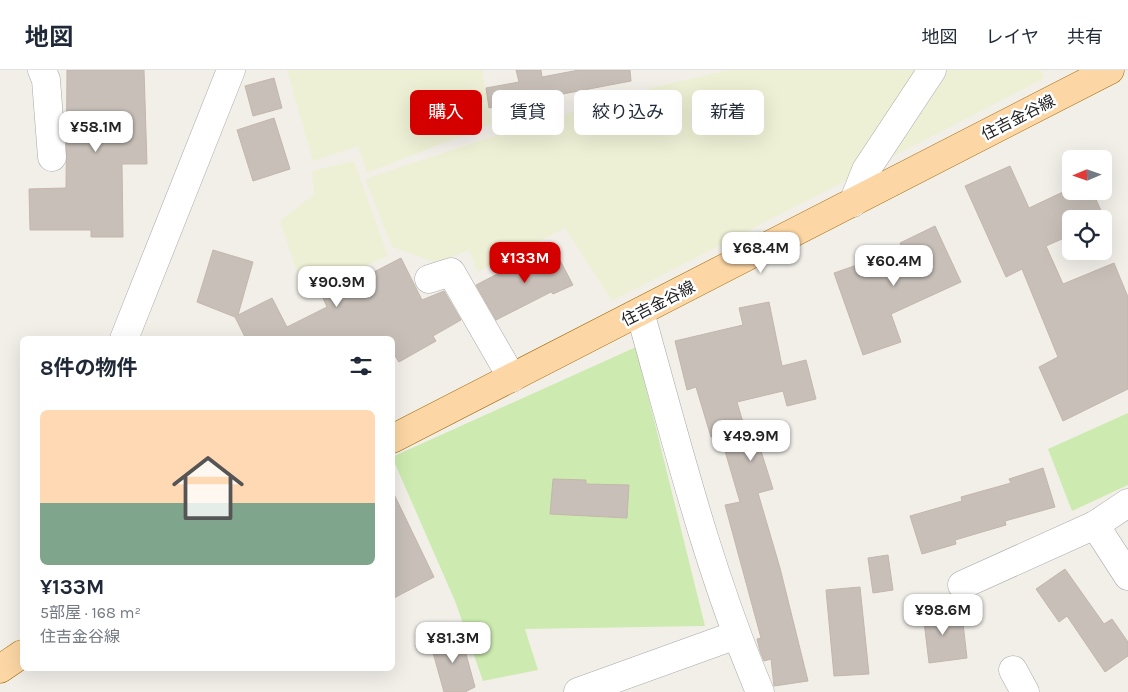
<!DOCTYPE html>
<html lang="ja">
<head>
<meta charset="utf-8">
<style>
	body { margin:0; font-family:Karla,"Noto Sans JP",sans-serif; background:#f6f6f7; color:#1f2937; height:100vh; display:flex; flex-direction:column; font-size:19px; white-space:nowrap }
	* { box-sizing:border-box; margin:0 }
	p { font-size:16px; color:#747a83 }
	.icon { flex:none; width:28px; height:28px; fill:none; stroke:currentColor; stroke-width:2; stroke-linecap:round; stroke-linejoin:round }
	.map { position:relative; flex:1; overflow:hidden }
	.panel { position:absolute; left:20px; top:266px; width:375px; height:335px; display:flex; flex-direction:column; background:#fff; border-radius:8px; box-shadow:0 5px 20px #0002 }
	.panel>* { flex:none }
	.hud { position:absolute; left:410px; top:20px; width:475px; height:45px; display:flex; gap:10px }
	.needle { width:32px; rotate:268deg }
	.fabs { position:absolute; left:1062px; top:80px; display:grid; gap:10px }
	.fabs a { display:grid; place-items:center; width:50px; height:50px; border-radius:8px; background:#fff; box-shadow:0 5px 20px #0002; font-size:25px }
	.price { position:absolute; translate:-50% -42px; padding:0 11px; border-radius:10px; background:#fff; color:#222; font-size:16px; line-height:32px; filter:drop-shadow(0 1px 2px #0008) }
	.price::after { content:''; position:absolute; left:50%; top:30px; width:15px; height:11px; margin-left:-8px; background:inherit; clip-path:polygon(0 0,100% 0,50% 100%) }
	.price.on { background:#d40000; color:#fff }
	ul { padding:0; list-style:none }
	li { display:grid; align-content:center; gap:10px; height:265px; padding:0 20px }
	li+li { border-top:1px solid #e0e1e3 }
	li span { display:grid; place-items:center; height:155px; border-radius:8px; color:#555 }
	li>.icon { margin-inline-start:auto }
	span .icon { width:90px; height:90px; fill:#fffc; stroke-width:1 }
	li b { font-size:21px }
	h2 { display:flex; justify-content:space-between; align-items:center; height:60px; padding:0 20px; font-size:21px }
	.pill { padding:0 18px; border-radius:8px; background:#fff; box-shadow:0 5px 20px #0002; font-size:18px; line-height:45px }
	.pill.on { background:#d40000; color:#fff }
	header { display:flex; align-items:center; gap:30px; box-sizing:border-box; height:70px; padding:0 25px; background:#fff; border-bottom:1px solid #e0e1e3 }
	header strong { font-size:24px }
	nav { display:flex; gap:28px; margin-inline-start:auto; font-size:18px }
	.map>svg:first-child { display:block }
	.farmland { fill:#eef0d5 }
	.grass { fill:#cdebb0 }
	.building { fill:#c7bfb8; stroke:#c4b6ab }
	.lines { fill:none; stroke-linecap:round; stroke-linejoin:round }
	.minor-casing { stroke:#a9a9a9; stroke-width:29 }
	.major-casing { stroke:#a06b00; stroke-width:29 }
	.minor { stroke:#fff; stroke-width:28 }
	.major { stroke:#fcd6a4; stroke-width:28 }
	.labels { text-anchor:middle; stroke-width:5; stroke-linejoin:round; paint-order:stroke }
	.street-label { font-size:16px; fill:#222; stroke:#fff }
</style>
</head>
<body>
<header>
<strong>地図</strong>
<nav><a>地図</a><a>レイヤ</a><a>共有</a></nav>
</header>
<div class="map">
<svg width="1128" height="622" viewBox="0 0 1128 622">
	<rect width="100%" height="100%" fill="#f2efe9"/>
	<g class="farmland">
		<path d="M287,0H482L492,54L367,103L358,76L313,91Z"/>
		<path d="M728,0H1041L1045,8L612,231L565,158L478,202L469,180L437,193L392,177L365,109L494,66L655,17Z"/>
		<path d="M354,91L388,186L304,222L280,151L314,124L312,101Z"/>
	</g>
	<g class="grass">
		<path d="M636,277L705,556L525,559L538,600L483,611L455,531L392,387Z"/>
		<path d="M1128,343V415L1072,441L1048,379Z"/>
	</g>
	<g class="building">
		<path d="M67,0H144L147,94H122L123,167H91V160H30L29,119L66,118Z"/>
		<path d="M516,0H541L542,7L579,0H630L631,11L489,38L486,18L519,12Z"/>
		<path d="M274,8L282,38L253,46L245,16Z"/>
		<path d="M274,48L290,99L253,111L237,60Z"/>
		<path d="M1010,96L1029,138L1065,121H1092L1105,149H1071V165L1046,176L1063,214L1114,193L1128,227V319L1063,351L1039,297L1058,287L1022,199L1006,207L965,116Z"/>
		<path d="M935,156L961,212L891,244L901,272L863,285L834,203L903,179L900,173Z"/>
		<path d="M553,177L573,215L553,224L551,222L496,250L476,215L505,200L506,204Z"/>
		<path d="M213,180L253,192L238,245L272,228L287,257L327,237L319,219L339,210L343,218L401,188L422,230L444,221L461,250L433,266L436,271L399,292L392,281V269H246L235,247L197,232Z"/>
		<path d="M769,232L782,296L806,290L816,329L787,336L783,321L737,332L752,383L761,381L773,419L758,423L780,498L808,611L774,616L771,589L764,591L760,581L757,569L761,568L725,435L740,432L720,364L711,367L696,317L687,320L675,271L743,255L739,238Z"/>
		<path d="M1043,398L1055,437L1005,451L1006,455L955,470L956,474L922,484L910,446L962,431L961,427L1011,413L1009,409Z"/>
		<path d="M553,409L586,410V414L629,415L627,448L550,444Z"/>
		<path d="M392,420L434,507L392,529Z"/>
		<path d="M888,485L893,520L873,523L868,488Z"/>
		<path d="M1065,499L1104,554L1112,549L1128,572V586L1105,602L1067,546L1059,552L1036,519Z"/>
		<path d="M860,517L869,604L834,606L826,520Z"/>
		<path d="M943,533L945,555L963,553L967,588L929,593L922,535Z"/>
		<path d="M460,562L475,617L465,622H444L430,572Z"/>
	</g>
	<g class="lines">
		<defs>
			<g id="minor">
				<path d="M42,0L46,10L52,87"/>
				<path d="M853,133L866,100L932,0"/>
				<path d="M429,209L451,202L512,308"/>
				<path d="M640,242C676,370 708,500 760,622"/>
				<path d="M124,269L231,0"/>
				<path d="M1095,455L1128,506"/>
				<path d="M962,515L1095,455L1128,433"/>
				<path d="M1013,600L1025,622"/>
				<path d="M578,622L736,565"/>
			</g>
			<g id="major">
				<path d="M392,369L1110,0"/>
				<path d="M0,599L22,584"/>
			</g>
		</defs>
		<use href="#minor" class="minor-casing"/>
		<use href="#major" class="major-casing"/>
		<use href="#minor" class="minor"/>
		<use href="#major" class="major"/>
	</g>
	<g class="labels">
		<g class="street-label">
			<text transform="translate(1018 47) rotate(-27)" y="6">住吉金谷線</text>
			<text transform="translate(658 233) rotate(-27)" y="6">住吉金谷線</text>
		</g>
	</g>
</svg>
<div class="fabs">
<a><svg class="needle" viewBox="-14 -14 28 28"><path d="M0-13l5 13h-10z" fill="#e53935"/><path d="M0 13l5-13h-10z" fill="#747a83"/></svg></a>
<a><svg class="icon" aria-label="locate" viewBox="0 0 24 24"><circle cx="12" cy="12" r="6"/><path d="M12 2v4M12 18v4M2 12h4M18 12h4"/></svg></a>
</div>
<b class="price" style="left:96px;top:83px">¥58.1M</b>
<b class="price" style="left:761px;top:204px">¥68.4M</b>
<b class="price on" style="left:525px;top:214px">¥133M</b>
<b class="price" style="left:894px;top:217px">¥60.4M</b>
<b class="price" style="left:337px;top:238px">¥90.9M</b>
<b class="price" style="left:751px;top:392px">¥49.9M</b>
<b class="price" style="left:943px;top:566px">¥98.6M</b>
<b class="price" style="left:453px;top:594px">¥81.3M</b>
<div class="hud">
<a class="pill on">購入</a>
<a class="pill">賃貸</a>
<a class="pill">絞り込み</a>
<a class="pill">新着</a>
</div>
<section class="panel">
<h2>8件の物件<svg class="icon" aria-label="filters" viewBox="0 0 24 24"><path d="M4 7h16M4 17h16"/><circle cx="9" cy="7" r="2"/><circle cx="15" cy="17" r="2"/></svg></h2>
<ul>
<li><span style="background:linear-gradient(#ffd9b3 60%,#7fa58c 0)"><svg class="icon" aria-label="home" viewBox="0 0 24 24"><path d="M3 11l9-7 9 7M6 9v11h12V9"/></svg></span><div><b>¥133M</b><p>5部屋 · 168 m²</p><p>住吉金谷線</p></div></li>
</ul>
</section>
</div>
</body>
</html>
